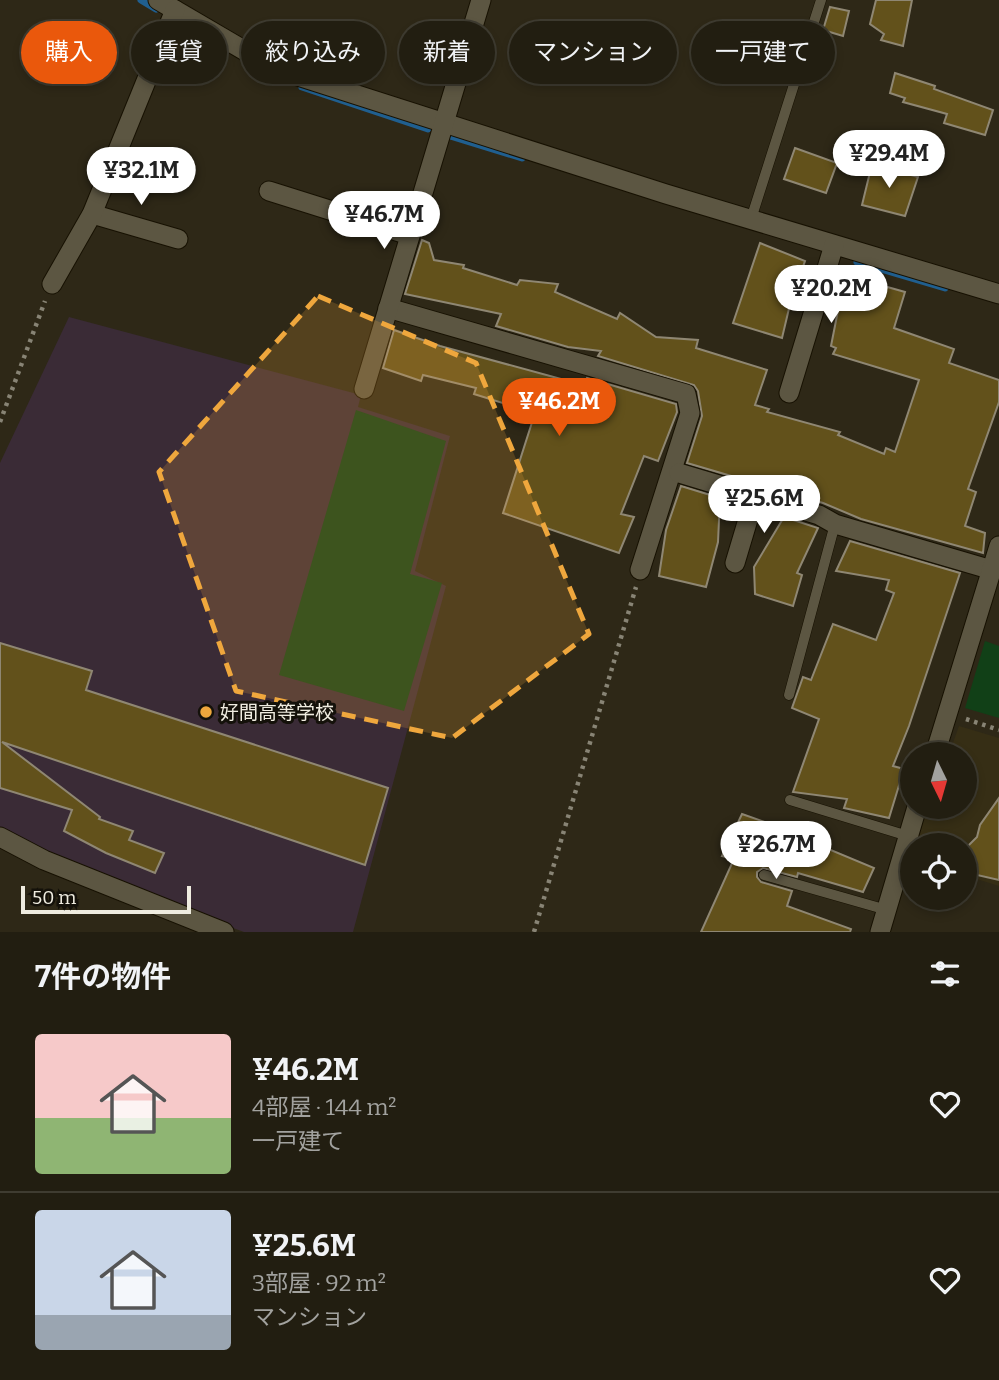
<!DOCTYPE html>
<html lang="ja">
<head>
<meta charset="utf-8">
<style>
	body { margin:0; font-family:Bitter,"Noto Sans JP",serif; background:#2a271a; color:#f1f3f6; height:100vh; display:flex; flex-direction:column; font-size:26px; white-space:nowrap }
	* { box-sizing:border-box; margin:0 }
	p { font-size:23px; color:#a2a29f }
	.icon { flex:none; width:38px; height:38px; fill:none; stroke:currentColor; stroke-width:2; stroke-linecap:round; stroke-linejoin:round }
	.map { position:relative; height:932px; overflow:hidden }
	.details { display:flex; flex-direction:column; background:#221e11; flex:1 }
	.details>* { flex:none }
	.banner { position:absolute; left:21px; top:21px; width:957px; height:63px; display:flex; gap:14px }
	.needle { width:46px; rotate:175deg }
	.fabs { position:absolute; left:900px; top:742px; display:grid; gap:14px }
	.fabs a { display:grid; place-items:center; width:77px; height:77px; border-radius:50%; background:#221e11; box-shadow:0 4px 10px #0003,0 0 0 2px #3f3c31; font-size:35px }
	.scale { position:absolute; left:21px; bottom:18px; width:170px; box-sizing:border-box; padding-left:7px; border:4px solid #efece0; border-top:0; font-size:19px; line-height:24px; white-space:nowrap; color:#efece0; -webkit-text-stroke:5px #14110a; paint-order:stroke }
	.price { position:absolute; translate:-50% -60px; padding:0 16px; border-radius:24px; background:#fff; color:#222; font-size:23px; line-height:46px; filter:drop-shadow(0 2px 4px #0008) }
	.price::after { content:''; position:absolute; left:50%; top:42px; width:21px; height:16px; margin-left:-10px; background:inherit; clip-path:polygon(0 0,100% 0,50% 100%) }
	.price.current { background:#ea580c; color:#fff }
	ul { padding:0; list-style:none }
	li { display:flex; align-items:center; gap:21px; height:175px; padding:0 35px }
	li+li { border-top:2px solid #3f3c31 }
	li span { display:grid; place-items:center; flex:none; width:196px; height:140px; border-radius:7px; color:#555 }
	li>.icon { margin-inline-start:auto }
	span .icon { width:84px; height:84px; fill:#fffc; stroke-width:1 }
	li b { font-size:30px }
	h2 { display:flex; justify-content:space-between; align-items:center; height:84px; padding:0 35px; font-size:30px }
	.pill { padding:0 24px; border-radius:32px; background:#221e11; box-shadow:0 4px 10px #0003,0 0 0 2px #3f3c31; font-size:24px; line-height:63px }
	.pill.current { background:#ea580c; color:#fff }
	.map>svg:first-child { display:block }
	.built { fill:#362e15 }
	.education { fill:#3a2b36 }
	.green { fill:#114017 }
	.lines { fill:none; stroke-linecap:round; stroke-linejoin:round }
	.stream { stroke:#205f8f; stroke-width:7 }
	.building { fill:#62511b; stroke:#8f8773; stroke-width:2 }
	.lane-casing { stroke:#171102; stroke-width:11 }
	.street-casing { stroke:#171102; stroke-width:21 }
	.path { stroke:#888475; stroke-width:4.5; stroke-dasharray:3.5 5; stroke-linecap:butt }
	.lane { stroke:#5c5642; stroke-width:10 }
	.street { stroke:#5c5642; stroke-width:19 }
	.marked { fill:#efa73d; fill-opacity:0.2; stroke:#efa73d; stroke-width:5; stroke-dasharray:14 9; stroke-linejoin:round }
	.poi-dot { fill:#efa73d; stroke:#14110a; stroke-width:2.5 }
	.labels { text-anchor:middle; stroke-width:6; stroke-linejoin:round; paint-order:stroke }
	.poi-label { font-size:19px; fill:#efece0; stroke:#14110a; text-anchor:start }
</style>
</head>
<body>
<div class="map">
<svg width="999" height="932" viewBox="0 0 999 932">
	<rect width="100%" height="100%" fill="#2e2817"/>
	<path class="built" d="M959,726L999,738V886L964,875V845H915L926,807H964V754H949Z"/>
	<path class="education" d="M69,317L361,395L358,407L450,436L415,571L446,586L353,932H244L36,855L0,837V463Z"/>
	<g class="green">
		<path d="M356,410L446,441L410,574L442,583L404,711L279,675Z"/>
		<path d="M985,641L999,646V718L965,708Z"/>
	</g>
	<g class="lines">
		<g class="stream">
			<path d="M141,0L156,9"/>
			<path d="M302,87L428,129"/>
			<path d="M447,135L522,158"/>
			<path d="M857,262L945,288"/>
		</g>
	</g>
	<g class="building">
		<path d="M876,0H912L903,46L881,40L884,34L870,24Z"/>
		<path d="M830,7L849,11L843,36L823,30Z"/>
		<path d="M895,73L935,86L934,89L993,110L985,135L944,123L947,114L903,102L905,98L890,93Z"/>
		<path d="M795,148L837,163L826,193L784,179Z"/>
		<path d="M872,164L918,177L905,216L862,205Z"/>
		<path d="M422,240L429,243L434,260L464,265L463,268L517,285L520,280L558,284L555,292L617,319L620,313L656,337L698,340L696,348L767,370L755,405L769,409L767,412L840,432L838,435L884,454L886,448L895,452L919,380L833,354L836,348L831,346L845,275L905,292L894,328L954,349L949,363L999,380V402L968,489L976,492L965,526L985,533L983,553L861,519L823,503L687,463L702,416L698,391L694,385L598,356L601,351L568,347L496,326L501,314L405,294Z"/>
		<path d="M760,243L805,261L791,300L782,338L733,323Z"/>
		<path d="M394,330L440,346L583,385L587,378L676,404L677,412L658,461L644,456L621,514L634,517L619,553L503,513L535,413L474,394L476,388L423,375L421,381L383,368Z"/>
		<path d="M681,486L720,498L718,542L706,587L659,576L666,530Z"/>
		<path d="M784,517L818,528L797,573L802,575L793,606L755,594L754,567Z"/>
		<path d="M850,541L960,573L909,726L893,766L904,769L889,818L844,808L847,799L793,792L819,719L792,708L803,677L811,680L833,624L876,640L894,593L886,590L889,580L836,571Z"/>
		<path d="M0,643L92,671L86,690L388,788L365,865L2,742L100,817L99,819L133,831L129,840L164,853L155,873L106,853L64,831L72,810L0,788Z"/>
		<path d="M999,798V880L964,872V850L977,837L980,825Z"/>
		<path d="M742,814L810,838L809,841L874,868L863,892L798,873L797,877L763,868L757,872V877L761,882L792,891L787,906L851,929L850,932H701L734,859L722,856Z"/>
	</g>
	<g class="lines">
		<defs>
			<g id="lane">
				<path d="M751,219L821,0"/>
				<path d="M789,695L835,524"/>
				<path d="M790,800L908,836"/>
				<path d="M764,875L887,910"/>
			</g>
			<g id="street">
				<path d="M158,0L276,69L666,194L999,294"/>
				<path d="M269,191L409,235"/>
				<path d="M92,214L178,239"/>
				<path d="M52,284L92,214L175,10"/>
				<path d="M388,308L686,394L690,413L640,570"/>
				<path d="M364,389L481,0"/>
				<path d="M789,393L834,245"/>
				<path d="M679,473L819,515L835,524L992,570"/>
				<path d="M735,563L755,496"/>
				<path d="M935,754L999,546"/>
				<path d="M0,837L44,860L224,932"/>
				<path d="M880,932L917,807"/>
			</g>
		</defs>
		<use href="#lane" class="lane-casing"/>
		<use href="#street" class="street-casing"/>
		<g class="path">
			<path d="M0,422L45,301"/>
			<path d="M966,719L999,730"/>
			<path d="M534,932L636,587"/>
		</g>
		<use href="#lane" class="lane"/>
		<use href="#street" class="street"/>
	</g>
	<path class="marked" d="M318,296L476,363L589,634L452,738L236,691L159,472Z"/>
	<circle class="poi-dot" cx="206" cy="712" r="7"/>
	<g class="labels">
		<g class="poi-label">
			<text x="220" y="719">好間高等学校</text>
		</g>
	</g>
</svg>
<div class="fabs">
<a><svg class="needle" viewBox="-14 -14 28 28"><path d="M0-13l5 13h-10z" fill="#e53935"/><path d="M0 13l5-13h-10z" fill="#a2a29f"/></svg></a>
<a><svg class="icon" aria-label="locate" viewBox="0 0 24 24"><circle cx="12" cy="12" r="6"/><path d="M12 2v4M12 18v4M2 12h4M18 12h4"/></svg></a>
</div>
<div class="scale">50 m</div>
<b class="price" style="left:889px;top:190px">¥29.4M</b>
<b class="price" style="left:141px;top:207px">¥32.1M</b>
<b class="price" style="left:384px;top:251px">¥46.7M</b>
<b class="price" style="left:831px;top:325px">¥20.2M</b>
<b class="price current" style="left:559px;top:438px">¥46.2M</b>
<b class="price" style="left:764px;top:535px">¥25.6M</b>
<b class="price" style="left:776px;top:881px">¥26.7M</b>
<div class="banner">
<a class="pill current">購入</a>
<a class="pill">賃貸</a>
<a class="pill">絞り込み</a>
<a class="pill">新着</a>
<a class="pill">マンション</a>
<a class="pill">一戸建て</a>
</div>
</div>
<section class="details">
<h2>7件の物件<svg class="icon" aria-label="filters" viewBox="0 0 24 24"><path d="M4 7h16M4 17h16"/><circle cx="9" cy="7" r="2"/><circle cx="15" cy="17" r="2"/></svg></h2>
<ul>
<li><span style="background:linear-gradient(#f6c9c9 60%,#8fb573 0)"><svg class="icon" aria-label="home" viewBox="0 0 24 24"><path d="M3 11l9-7 9 7M6 9v11h12V9"/></svg></span><div><b>¥46.2M</b><p>4部屋 · 144 m²</p><p>一戸建て</p></div><svg class="icon" aria-label="heart" viewBox="0 0 24 24"><path d="M12 20l-8-8c-3-5 5-10 8-4 3-6 11-1 8 4z"/></svg></li>
<li><span style="background:linear-gradient(#c9d6e8 75%,#9aa5b1 0)"><svg class="icon" aria-label="home" viewBox="0 0 24 24"><path d="M3 11l9-7 9 7M6 9v11h12V9"/></svg></span><div><b>¥25.6M</b><p>3部屋 · 92 m²</p><p>マンション</p></div><svg class="icon" aria-label="heart" viewBox="0 0 24 24"><path d="M12 20l-8-8c-3-5 5-10 8-4 3-6 11-1 8 4z"/></svg></li>
</ul>
</section>
</body>
</html>
